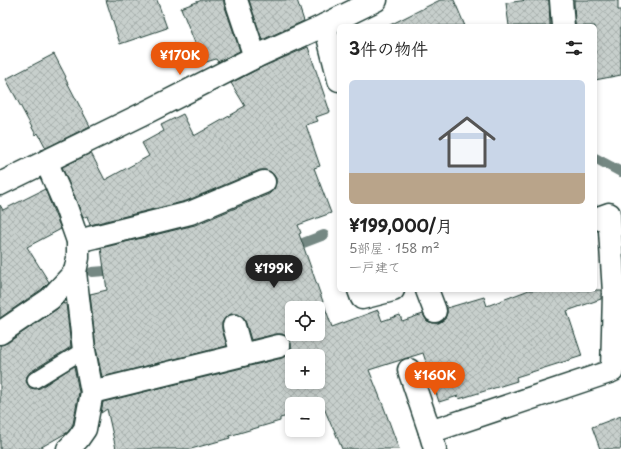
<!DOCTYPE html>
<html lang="ja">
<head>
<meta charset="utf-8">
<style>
	body { margin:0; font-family:"Playpen Sans","Klee One",sans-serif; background:#f2f2f2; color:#222; height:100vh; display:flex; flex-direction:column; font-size:15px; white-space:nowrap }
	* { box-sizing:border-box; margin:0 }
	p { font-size:13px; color:#767676 }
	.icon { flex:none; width:22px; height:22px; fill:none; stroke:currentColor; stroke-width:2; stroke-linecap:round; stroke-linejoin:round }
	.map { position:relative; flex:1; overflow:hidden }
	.drawer { position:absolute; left:337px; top:24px; width:260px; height:268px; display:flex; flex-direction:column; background:#fff; border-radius:6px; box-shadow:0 2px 6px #0003 }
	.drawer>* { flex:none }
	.controls { position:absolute; left:285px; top:301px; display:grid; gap:8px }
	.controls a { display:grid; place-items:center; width:40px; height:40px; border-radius:6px; background:#fff; box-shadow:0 2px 6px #0003; font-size:20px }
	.price { position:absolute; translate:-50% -34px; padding:0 9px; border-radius:14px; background:#ea580c; color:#fff; font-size:13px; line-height:26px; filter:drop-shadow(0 1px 2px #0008) }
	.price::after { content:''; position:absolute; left:50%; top:24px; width:12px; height:9px; margin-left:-6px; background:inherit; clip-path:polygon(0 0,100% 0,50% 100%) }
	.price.active { background:#222; color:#fff }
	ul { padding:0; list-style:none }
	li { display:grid; align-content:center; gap:8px; height:212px; padding:0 12px }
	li+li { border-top:1px solid #e0e0e0 }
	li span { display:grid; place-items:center; height:124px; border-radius:6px; color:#555 }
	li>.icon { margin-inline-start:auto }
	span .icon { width:72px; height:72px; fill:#fffc; stroke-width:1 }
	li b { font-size:17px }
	h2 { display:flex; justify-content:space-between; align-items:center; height:48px; padding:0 12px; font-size:17px }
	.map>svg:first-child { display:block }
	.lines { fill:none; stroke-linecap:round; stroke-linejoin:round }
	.stream { stroke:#758883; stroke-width:10 }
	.building { fill:url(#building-cross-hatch); stroke:#1f3d34; fill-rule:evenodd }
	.lane-casing { stroke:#1f3d34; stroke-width:18 }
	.street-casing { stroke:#1f3d34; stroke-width:25 }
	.lane { stroke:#fff; stroke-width:15 }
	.street { stroke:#fff; stroke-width:22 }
</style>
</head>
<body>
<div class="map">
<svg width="621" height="449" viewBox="0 0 621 449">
	<defs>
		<pattern id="building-cross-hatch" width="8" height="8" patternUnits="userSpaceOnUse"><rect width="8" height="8" fill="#c7cfcc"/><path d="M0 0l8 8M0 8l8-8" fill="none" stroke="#aab3b0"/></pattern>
	</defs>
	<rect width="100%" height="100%" fill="#fff"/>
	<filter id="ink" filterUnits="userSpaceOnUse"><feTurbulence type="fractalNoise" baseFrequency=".025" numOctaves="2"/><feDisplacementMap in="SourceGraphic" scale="8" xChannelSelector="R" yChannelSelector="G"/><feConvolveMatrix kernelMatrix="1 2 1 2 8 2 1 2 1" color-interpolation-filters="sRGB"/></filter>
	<g filter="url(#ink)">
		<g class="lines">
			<g class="stream">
				<path d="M595,158L621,172"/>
				<path d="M290,248L324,235"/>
				<path d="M92,272L118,270"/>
			</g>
		</g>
		<g class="building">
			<path d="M106,0H157L167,28L120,44Z"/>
			<path d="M202,0H224V4L240,51L218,62L216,59L203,63L181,8Z"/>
			<path d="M249,0H297L304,21L262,40Z"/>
			<path d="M440,0H454L465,26H388Z"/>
			<path d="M527,0H549L550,26H509L506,3Z"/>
			<path d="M574,0H618V10H621V75L595,80V26H575Z"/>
			<path d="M308,47L330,112L316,117L318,121L306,125L320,166L314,168L331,213L298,225L301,233L299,234L332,327L378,310L382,321L400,315L402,321L423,314L427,321L433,323H439L445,319L447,313V308L484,297L487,306L529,290H601V299L567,311L582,356L516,377L517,381L459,399L458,396L439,402L423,353L369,370L383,405L399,449H342L333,427H332L324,408L318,410V404H292V415L280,418V421L229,436L230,438L191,449H116L107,409L101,413L103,402L282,358L288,355L291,349V343L288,337L282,334H276L251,340L246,323L243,317L238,314H231L225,318L222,323V329L227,346L102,377L96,348L90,294L107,290L101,248L195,225L269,194L274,189L276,183V178L271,172L265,170H260L186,201L90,225L87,216L83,218L77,202L62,167L91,153L105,180L149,156L142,143L164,131L161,125L183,114L194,136L238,111V110L245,106L231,83L260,68ZM292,308H318V334H292ZM292,356H318V382H292Z"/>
			<path d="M54,54L66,77L65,78L90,126L46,148L38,133L36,135L6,79Z"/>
			<path d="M45,189L54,212L61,229L27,247L49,282L42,289L0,318V205L3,210Z"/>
			<path d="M63,303L64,304L66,303L71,347L30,372L27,376L26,381L28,385L30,388L36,389L40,388L74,366L79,392L73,424L68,432L38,449H0V345L7,343L57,309Z"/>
			<path d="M621,416V449H600L592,427Z"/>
		</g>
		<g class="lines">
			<defs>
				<path id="lane" d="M35,380L84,350"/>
				<g id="street">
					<path d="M236,0L255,57"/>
					<path d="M561,0L563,26"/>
					<path d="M325,25L339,80"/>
					<path d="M46,161L66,207L78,241V258L75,272L84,350L92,392L85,429L78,439L68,449"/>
					<path d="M0,184L143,114L255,57L325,25L376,0"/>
					<path d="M78,241L190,213L264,182"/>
					<path d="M359,290L362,298L393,290"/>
					<path d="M427,290L435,311"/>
					<path d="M234,326L242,355"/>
					<path d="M0,333L50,299L75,272"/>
					<path d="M409,370L430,432"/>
					<path d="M92,392L242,355L279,346"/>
					<path d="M435,449L430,432L612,371L614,293L609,214L595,219"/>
				</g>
			</defs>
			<use href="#lane" class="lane-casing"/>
			<use href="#street" class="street-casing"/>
			<use href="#lane" class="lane"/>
			<use href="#street" class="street"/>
		</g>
	</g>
</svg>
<div class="controls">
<a><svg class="icon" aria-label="locate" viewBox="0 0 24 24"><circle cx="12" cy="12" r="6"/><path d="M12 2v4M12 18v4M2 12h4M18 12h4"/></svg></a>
<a>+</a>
<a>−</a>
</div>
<b class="price" style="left:180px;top:76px">¥170K</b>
<b class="price active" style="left:274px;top:289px">¥199K</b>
<b class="price" style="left:435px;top:396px">¥160K</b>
<section class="drawer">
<h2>3件の物件<svg class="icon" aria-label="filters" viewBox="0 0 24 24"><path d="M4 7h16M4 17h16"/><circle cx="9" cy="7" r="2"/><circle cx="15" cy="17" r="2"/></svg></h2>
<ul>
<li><span style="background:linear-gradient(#c9d6e8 75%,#b9a48a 0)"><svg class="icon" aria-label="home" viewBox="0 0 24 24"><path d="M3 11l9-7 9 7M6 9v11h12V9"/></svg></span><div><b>¥199,000/月</b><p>5部屋 · 158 m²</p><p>一戸建て</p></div></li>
</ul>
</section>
</div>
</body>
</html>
